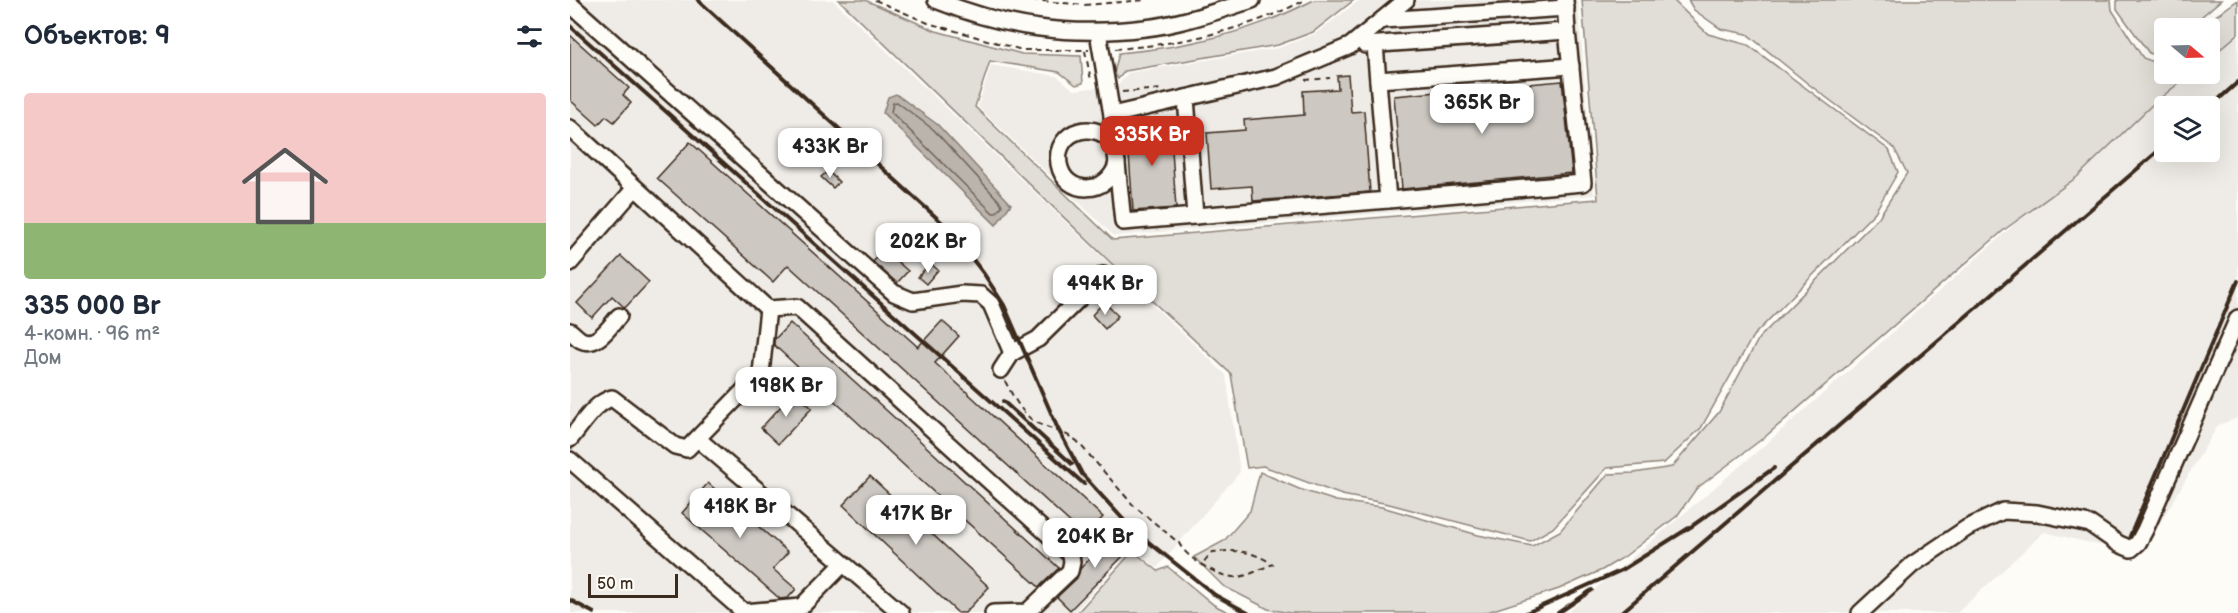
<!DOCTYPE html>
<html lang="ru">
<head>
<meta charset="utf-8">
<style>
	body { margin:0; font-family:"Balsamiq Sans",sans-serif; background:#f6f6f7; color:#1f2937; height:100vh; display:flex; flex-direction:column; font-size:22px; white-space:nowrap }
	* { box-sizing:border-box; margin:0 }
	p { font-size:20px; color:#747a83 }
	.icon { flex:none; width:33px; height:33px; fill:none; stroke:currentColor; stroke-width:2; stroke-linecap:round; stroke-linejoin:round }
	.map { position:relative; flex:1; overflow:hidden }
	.panel { display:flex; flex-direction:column; background:#fff; width:570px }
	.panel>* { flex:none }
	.needle { width:39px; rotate:109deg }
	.controls { position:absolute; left:1584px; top:18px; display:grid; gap:12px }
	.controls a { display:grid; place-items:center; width:66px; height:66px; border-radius:6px; background:#fff; box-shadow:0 6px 24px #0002; font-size:30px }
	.scale { position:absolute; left:18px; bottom:15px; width:90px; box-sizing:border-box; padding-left:6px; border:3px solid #3b2a1e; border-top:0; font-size:16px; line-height:21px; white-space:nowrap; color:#3b2a1e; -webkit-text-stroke:4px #fdfcf7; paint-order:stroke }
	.price { position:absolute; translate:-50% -51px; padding:0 14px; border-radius:12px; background:#fff; color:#222; font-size:20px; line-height:39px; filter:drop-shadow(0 2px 3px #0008) }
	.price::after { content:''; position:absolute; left:50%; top:36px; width:18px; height:14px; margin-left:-9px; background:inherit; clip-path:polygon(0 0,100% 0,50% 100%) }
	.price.selected { background:#c8321e; color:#fff }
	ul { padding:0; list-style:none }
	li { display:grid; align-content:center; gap:12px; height:318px; padding:0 24px }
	li span { display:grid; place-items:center; height:186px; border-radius:6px; color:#555 }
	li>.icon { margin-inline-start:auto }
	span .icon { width:108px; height:108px; fill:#fffc; stroke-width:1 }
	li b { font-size:26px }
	h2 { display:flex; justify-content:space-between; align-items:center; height:72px; padding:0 24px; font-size:26px }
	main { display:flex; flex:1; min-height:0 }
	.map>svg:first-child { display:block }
	.built { fill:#efece7; fill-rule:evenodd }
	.green { fill:#e1ded7; stroke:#8e847a; stroke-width:1.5 }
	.water { fill:#bbb4ad; stroke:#887d74; stroke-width:1.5 }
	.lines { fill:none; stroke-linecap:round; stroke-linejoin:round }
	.shore { stroke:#6e6157; stroke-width:1.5 }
	.building { fill:#cdc8c2; stroke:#3b2a1e; stroke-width:1.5 }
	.minor-casing { stroke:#3b2a1e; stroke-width:20 }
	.path { stroke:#3b2a1e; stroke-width:2; stroke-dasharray:6 4.5; stroke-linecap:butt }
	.minor { stroke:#fdfcf7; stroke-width:15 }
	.rail { stroke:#3b2a1e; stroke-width:4 }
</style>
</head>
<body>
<main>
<section class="panel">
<h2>Объектов: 9<svg class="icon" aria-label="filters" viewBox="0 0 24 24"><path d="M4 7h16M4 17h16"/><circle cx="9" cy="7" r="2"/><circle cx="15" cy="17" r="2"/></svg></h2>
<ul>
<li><span style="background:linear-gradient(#f6c9c9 70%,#8fb573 0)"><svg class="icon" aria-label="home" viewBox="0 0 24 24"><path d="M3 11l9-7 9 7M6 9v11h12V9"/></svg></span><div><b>335 000 Br</b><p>4-комн. · 96 m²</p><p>Дом</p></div></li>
</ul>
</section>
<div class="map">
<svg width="1668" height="613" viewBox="0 0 1668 613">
	<rect width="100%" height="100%" fill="#fdfcf7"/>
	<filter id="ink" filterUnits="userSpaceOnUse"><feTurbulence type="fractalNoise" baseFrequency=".0167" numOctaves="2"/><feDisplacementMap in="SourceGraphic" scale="12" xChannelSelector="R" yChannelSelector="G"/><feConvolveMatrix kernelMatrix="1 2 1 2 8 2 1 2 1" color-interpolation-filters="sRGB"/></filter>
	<g filter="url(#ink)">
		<g class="built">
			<path d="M0,0H263L656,375L670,472L587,568L562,547L504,613L481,611L478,613H0Z"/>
			<path d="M790,0H1008L1024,195L544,236L408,107L421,65L487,76L504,90L548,85L558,73L709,48L745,34Z"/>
			<path d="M1668,21V418L1648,425L1571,555L1474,532L1387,613H997L1196,444L1416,250L1610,74H1640V47ZM1594,106H1640V152H1594Z"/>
		</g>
		<g class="green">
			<path d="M269,0H295L366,31L452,54L511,56L513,83L506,85L489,72L420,61L405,107L543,240L1028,199L1012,0H1103L1138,34L1178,45L1319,150L1328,172L1305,212L1183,336L1131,428L1094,463L1037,468L983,528L960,541L819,504L772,495L693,466L677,468L661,374L541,263Z"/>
			<path d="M744,0H784L743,32L708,45L555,71L548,79L544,73L549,53C619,47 682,32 744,0Z"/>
			<path d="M1118,0H1541L1542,10L1573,58L1589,64L1594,59V74H1620L1582,105L1507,177L1434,230L1196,436L1126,489L1107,516L1054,557L1032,570L989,589L914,613H720L698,609L653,586L624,557L654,541L680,511L690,472L729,489L766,501L812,507L908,535L962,546L990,531L1038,474L1064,473L1102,467L1149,412L1189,338L1309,217L1337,173L1324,148L1237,83L1177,34L1151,29L1124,10Z"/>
			<path d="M1547,0H1651L1618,28H1594V49L1586,55L1579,53L1547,9Z"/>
			<path d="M1668,0V34L1640,58V28H1629Z"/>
			<path d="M563,551L588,571L598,567L644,605L660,613H507Z"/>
		</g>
		<path class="water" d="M326,94L368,125L441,204L426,225L313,113L318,97Z"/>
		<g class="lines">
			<path class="shore" d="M327,102L364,130L431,203L432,206L426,213H423L321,112L323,103Z"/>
		</g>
		<g class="building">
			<path d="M0,35L59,88L53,95L61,103L44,122L36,116L28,125L0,100Z"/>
			<path d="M778,75L781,112L794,111L800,192L683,201L682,186L641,189L637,133L675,130L674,120L734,115L733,91L768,89L767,76Z"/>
			<path d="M992,81L1002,173L832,189L824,96Z"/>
			<path d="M600,122L606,208L563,211L557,126Z"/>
			<path d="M120,142L348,347L372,321L389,336L365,363L533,517L515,536L218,265L203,282L87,178Z"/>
			<path d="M258,171L269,182L263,188L251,177Z"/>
			<path d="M314,250L338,271L327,283L303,262Z"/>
			<path d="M51,256L79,282L55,308L42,296L22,318L7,303Z"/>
			<path d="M360,263L368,270L356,284L348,277Z"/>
			<path d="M534,302L548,316L535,329L522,315Z"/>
			<path d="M220,323L348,439L489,568L469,587L338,469L204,345V340Z"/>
			<path d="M224,392L242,408L208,444L191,428Z"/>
			<path d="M300,476L419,587L395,613H388L273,505Z"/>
			<path d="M138,483L218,552L203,569L226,589L218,598L210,599L112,513Z"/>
			<path d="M547,530L562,547L500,610L487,597L507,578L510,569Z"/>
		</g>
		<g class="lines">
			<defs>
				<g id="minor">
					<path d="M366,0C435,28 500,37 575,28C611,24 647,11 682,0"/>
					<path d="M0,4L324,293L343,301L392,294L411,295L421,304L442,353L468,339L533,275"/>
					<path d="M812,20L996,8"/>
					<path d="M528,32L542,115L706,77L780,46L836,0"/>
					<path d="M795,45L997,31L995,0"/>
					<path d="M808,80L1001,66"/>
					<path d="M616,98L625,216"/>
					<path d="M542,115L553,222L818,200L805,45"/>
					<path d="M0,128L198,309L227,307L501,555L502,562L500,571L457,612L423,613"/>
					<path d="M546,149C531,116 483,129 489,164C495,197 539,195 547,163"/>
					<path d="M818,200L1013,183L997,31"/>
					<path d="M0,263L65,188"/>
					<path d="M0,331C3,333 7,338 11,340C27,348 40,326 49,316"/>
					<path d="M431,370L442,353"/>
					<path d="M0,439C12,425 24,403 42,398L105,446L117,449L191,373L198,309"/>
					<path d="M128,439L331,613"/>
					<path d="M0,460L174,612L231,607L273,564"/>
					<path d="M1290,613L1342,565L1397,528L1433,511L1467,513L1520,524L1549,544L1561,549L1568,543L1575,530L1668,318"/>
				</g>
			</defs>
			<use href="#minor" class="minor-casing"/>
			<g class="path">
				<path d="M305,0L358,23L452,50H519"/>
				<path d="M462,0L514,5L576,0"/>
				<path d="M545,49C611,44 677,30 735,0"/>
				<path d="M515,51L521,80"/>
				<path d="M735,80L760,78"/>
				<path d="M552,92L592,89"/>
				<path d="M435,381C443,396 452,415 467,423C482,430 493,431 507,441L564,506L609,543C616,558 650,579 668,577C679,576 692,568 703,564C680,550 668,550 642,552L632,564"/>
			</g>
			<use href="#minor" class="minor"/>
			<g class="rail">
				<path d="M128,0L379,229L414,274L434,305L488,429L512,474L561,528L645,595L678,613"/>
				<path d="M0,26L514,484"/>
				<path d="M1640,107L1668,82"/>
				<path d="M433,401L502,464"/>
				<path d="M1560,536L1668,281"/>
				<path d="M0,600L24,613"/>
				<path d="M956,613L1052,570L1122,526L1204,468"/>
				<path d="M988,613L1022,590"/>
				<path d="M1051,613L1594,146"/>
			</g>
		</g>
	</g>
</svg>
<div class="controls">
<a><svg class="needle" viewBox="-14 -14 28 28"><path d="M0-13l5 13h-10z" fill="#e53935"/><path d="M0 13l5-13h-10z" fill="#747a83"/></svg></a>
<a><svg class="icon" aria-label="layers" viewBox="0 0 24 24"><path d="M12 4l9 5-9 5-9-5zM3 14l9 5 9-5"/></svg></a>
</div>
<div class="scale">50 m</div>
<b class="price" style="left:912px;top:135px">365K Br</b>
<b class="price selected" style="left:582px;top:167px">335K Br</b>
<b class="price" style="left:260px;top:179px">433K Br</b>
<b class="price" style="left:358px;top:274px">202K Br</b>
<b class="price" style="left:535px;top:316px">494K Br</b>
<b class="price" style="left:216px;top:418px">198K Br</b>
<b class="price" style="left:170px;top:539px">418K Br</b>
<b class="price" style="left:346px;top:546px">417K Br</b>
<b class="price" style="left:525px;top:569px">204K Br</b>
</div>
</main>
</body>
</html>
